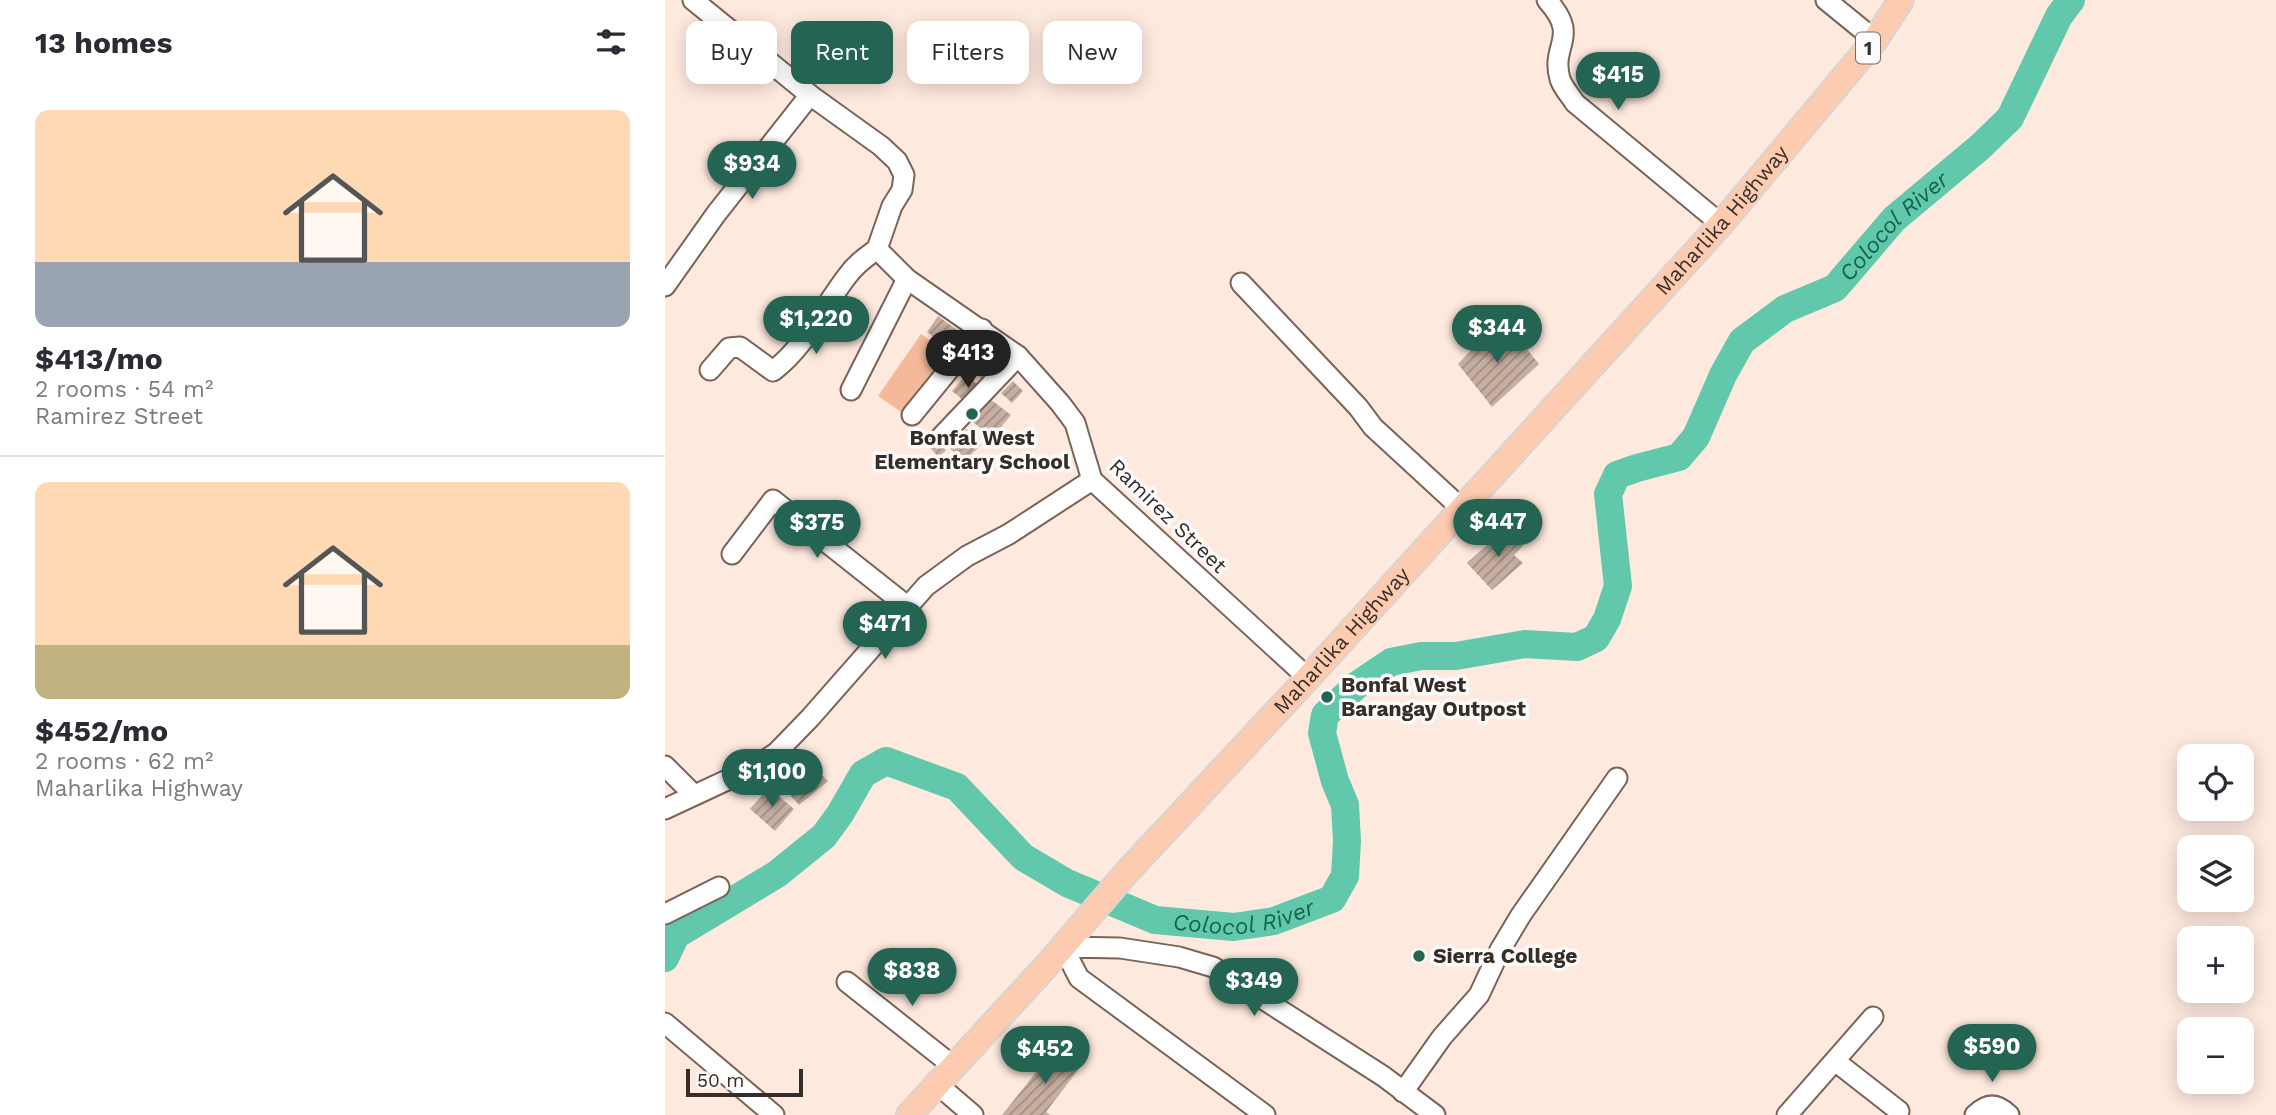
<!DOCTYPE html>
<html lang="en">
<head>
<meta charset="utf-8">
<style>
	body { margin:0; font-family:"Work Sans",sans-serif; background:#f2f2f3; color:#2b2b33; height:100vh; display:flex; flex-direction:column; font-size:26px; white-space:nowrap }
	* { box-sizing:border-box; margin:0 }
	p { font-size:23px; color:#7c7c81 }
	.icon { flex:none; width:38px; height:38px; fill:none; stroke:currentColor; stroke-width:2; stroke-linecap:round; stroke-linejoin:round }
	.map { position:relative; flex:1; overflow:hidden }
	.drawer { display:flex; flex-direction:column; background:#fff; width:665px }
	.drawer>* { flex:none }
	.top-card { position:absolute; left:21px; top:21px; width:665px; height:63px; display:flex; gap:14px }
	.controls { position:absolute; left:1512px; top:744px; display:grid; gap:14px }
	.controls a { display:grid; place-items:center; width:77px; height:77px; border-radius:14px; background:#fff; box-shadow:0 4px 18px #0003; font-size:35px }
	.scale { position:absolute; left:21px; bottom:18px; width:117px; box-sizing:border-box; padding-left:7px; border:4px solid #372d28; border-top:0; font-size:19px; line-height:24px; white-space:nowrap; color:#372d28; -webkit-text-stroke:5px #fbfbfb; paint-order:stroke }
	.price { position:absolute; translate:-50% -60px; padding:0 16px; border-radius:24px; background:#236452; color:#fff; font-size:23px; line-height:46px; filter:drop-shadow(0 2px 4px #0008) }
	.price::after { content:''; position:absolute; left:50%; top:42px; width:21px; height:16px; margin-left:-10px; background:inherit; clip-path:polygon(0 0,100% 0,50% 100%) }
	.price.on { background:#222; color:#fff }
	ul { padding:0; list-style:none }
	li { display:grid; align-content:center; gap:14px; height:371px; padding:0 35px }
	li+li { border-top:2px solid #e1e1e2 }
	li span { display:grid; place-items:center; height:217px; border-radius:14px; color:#555 }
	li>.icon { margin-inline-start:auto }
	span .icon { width:126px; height:126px; fill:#fffc; stroke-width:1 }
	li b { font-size:30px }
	h2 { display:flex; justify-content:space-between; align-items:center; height:84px; padding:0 35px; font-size:30px }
	.chip { padding:0 24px; border-radius:14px; background:#fff; box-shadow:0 4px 18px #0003; font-size:24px; line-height:63px }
	.chip.on { background:#236452; color:#fff }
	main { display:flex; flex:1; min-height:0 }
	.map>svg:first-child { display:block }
	.grass { fill:#f3b999 }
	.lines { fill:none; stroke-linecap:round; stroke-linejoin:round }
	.river { stroke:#62c8ab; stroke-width:28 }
	.building { fill:url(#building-hatch) }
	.minor-casing { stroke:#7a6358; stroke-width:23 }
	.major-casing { stroke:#d7d5d4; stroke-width:28 }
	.minor { stroke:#fff; stroke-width:19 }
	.major { stroke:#fdcbaf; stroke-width:24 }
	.poi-dot { fill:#236452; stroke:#fbfbfb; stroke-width:2.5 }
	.labels { text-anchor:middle; stroke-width:7; stroke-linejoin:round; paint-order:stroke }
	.shield { fill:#fbfbfb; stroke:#726b67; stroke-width:2 }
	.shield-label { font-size:19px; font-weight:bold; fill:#372d28 }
	.street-label { font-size:21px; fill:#372d28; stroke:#fbfbfb }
	.poi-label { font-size:21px; font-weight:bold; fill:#372d28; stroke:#fbfbfb; text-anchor:start }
	.water-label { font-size:23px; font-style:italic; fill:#136451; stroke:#fbfbfb }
</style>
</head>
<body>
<main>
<section class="drawer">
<h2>13 homes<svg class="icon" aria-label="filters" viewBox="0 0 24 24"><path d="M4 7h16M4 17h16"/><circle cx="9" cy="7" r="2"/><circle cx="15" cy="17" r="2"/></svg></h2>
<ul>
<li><span style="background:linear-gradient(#ffd9b3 70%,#9aa5b1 0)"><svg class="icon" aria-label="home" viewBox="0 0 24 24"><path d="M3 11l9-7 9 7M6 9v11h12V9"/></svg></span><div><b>$413/mo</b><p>2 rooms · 54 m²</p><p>Ramirez Street</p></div></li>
<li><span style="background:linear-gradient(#ffd9b3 75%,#c2b280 0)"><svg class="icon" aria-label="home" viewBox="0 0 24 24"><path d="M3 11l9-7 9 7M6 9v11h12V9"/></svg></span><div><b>$452/mo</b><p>2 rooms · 62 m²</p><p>Maharlika Highway</p></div></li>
</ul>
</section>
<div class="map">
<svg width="1611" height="1115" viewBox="0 0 1611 1115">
	<defs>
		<pattern id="building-hatch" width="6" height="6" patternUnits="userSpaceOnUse" patternTransform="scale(1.75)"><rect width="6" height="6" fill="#c6aea1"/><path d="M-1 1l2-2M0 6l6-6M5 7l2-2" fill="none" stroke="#a28e83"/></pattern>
	</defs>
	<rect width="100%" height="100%" fill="#fee9de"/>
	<path class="grass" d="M256,334L288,356L245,418L213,396Z"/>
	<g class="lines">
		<path class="river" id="s1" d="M0,958L11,935L112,874L159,836L175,814L198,774L221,761L292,787L358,857L402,883L490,920L569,927L609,921L667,899L680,876L682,841L680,805L670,781L657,733L660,715L692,685L726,662L756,656H791L860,644L912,647L931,638L942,619L953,586L943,494L952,475L972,468L1014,457L1031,437L1058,375L1077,341L1120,309L1170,288L1229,219L1315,147L1345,118L1394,16L1406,0"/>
	</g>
	<g class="building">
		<path d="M273,316L304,339L292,354L262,332Z"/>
		<path d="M828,327L842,342L851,336L874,364L827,407L793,364Z"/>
		<path d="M316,345L332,357L316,378L300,365Z"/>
		<path d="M301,375L318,389L304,405L287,391Z"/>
		<path d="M348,381L358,391L347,403L336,393Z"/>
		<path d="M325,399L346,415L327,438L307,421Z"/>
		<path d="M301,429L316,445L298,462L283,446Z"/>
		<path d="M267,436L281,450L274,457L260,443Z"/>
		<path d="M843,526L858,546L849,555L858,563L827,590L802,563Z"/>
		<path d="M153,771L163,781L134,805L118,787L134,773L141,781Z"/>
		<path d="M104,788L129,809L110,831L85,809Z"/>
		<path d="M392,1046L416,1066L381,1112L385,1115H337Z"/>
	</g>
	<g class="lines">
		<defs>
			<g id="minor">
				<path d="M28,0L145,95L216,146L232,161L239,175L237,190L227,206L212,249L242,279L353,356L395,403L410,423L427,480L643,678"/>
				<path d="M882,0C916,38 885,44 895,79C898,88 905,95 910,103L1056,224"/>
				<path d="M1161,0L1210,40"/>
				<path d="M576,283L693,407L708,427L797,509"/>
				<path d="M0,286L51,214L145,95"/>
				<path d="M45,370L64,348L75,347L108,371C141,346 158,307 183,275C191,264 201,257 212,249"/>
				<path d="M186,390L242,279"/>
				<path d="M247,415L317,329"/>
				<path d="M276,437L353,356"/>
				<path d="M67,554L108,500L242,606"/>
				<path d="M0,766L29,795"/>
				<path d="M0,809L88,768L111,753L145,718L261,586L302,556L344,534L427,480"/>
				<path d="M0,914L54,887"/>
				<path d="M182,982L288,1066"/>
				<path d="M0,1023L109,1115"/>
				<path d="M1170,1061L1234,1111"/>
				<path d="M272,1084L308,1115"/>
				<path d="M738,1092L777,1037L814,995L835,950L856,915L952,778"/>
				<path d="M600,1115L414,978L398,947L455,948L514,957L548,967L718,1076L770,1115"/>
				<path d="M1122,1115L1208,1017"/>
				<path d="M1310,1115C1322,1103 1332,1103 1344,1115"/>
			</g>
			<g id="major">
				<path id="s2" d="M244,1115L384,963L462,872L643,678L1056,224L1210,40L1236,0"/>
			</g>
		</defs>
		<use href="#minor" class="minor-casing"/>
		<use href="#major" class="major-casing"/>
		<use href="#minor" class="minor"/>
		<use href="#major" class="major"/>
	</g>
	<g class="poi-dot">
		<circle cx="307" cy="414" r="7"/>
		<circle cx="662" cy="697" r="7"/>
		<circle cx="754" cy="956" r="7"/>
	</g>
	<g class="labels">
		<rect class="shield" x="1191" y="32.5" width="24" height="31" rx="5"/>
		<g class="shield-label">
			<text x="1203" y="55">1</text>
		</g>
		<g class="street-label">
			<text dy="7" stroke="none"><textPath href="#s2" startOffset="1209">Maharlika Highway</textPath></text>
			<text transform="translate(503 516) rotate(44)" y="7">Ramirez Street</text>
			<text dy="7" stroke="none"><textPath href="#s2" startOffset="642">Maharlika Highway</textPath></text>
		</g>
		<g class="poi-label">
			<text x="307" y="445" text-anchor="middle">Bonfal West<tspan x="307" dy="24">Elementary School</tspan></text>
			<text x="676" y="692">Bonfal West<tspan x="676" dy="24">Barangay Outpost</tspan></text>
			<text x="768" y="963">Sierra College</text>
		</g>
		<g class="water-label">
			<text dy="8" stroke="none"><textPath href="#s1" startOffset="1850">Colocol River</textPath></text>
			<text dy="8" stroke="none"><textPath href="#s1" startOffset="712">Colocol River</textPath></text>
		</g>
	</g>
</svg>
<div class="controls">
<a><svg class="icon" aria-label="locate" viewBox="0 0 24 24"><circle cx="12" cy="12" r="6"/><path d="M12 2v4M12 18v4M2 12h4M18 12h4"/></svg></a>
<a><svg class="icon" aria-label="layers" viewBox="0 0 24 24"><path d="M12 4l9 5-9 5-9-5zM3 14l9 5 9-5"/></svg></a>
<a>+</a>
<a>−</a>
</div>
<div class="scale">50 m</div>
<b class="price" style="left:953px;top:112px">$415</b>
<b class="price" style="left:87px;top:201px">$934</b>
<b class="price" style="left:151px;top:356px">$1,220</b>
<b class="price" style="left:832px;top:365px">$344</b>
<b class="price on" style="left:303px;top:390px">$413</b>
<b class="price" style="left:833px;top:559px">$447</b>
<b class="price" style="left:152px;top:560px">$375</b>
<b class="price" style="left:220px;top:661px">$471</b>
<b class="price" style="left:107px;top:809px">$1,100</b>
<b class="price" style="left:247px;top:1008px">$838</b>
<b class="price" style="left:589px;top:1018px">$349</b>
<b class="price" style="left:1327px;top:1084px">$590</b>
<b class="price" style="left:380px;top:1086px">$452</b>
<div class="top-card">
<a class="chip">Buy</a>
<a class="chip on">Rent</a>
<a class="chip">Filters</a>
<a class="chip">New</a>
</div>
</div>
</main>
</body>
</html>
